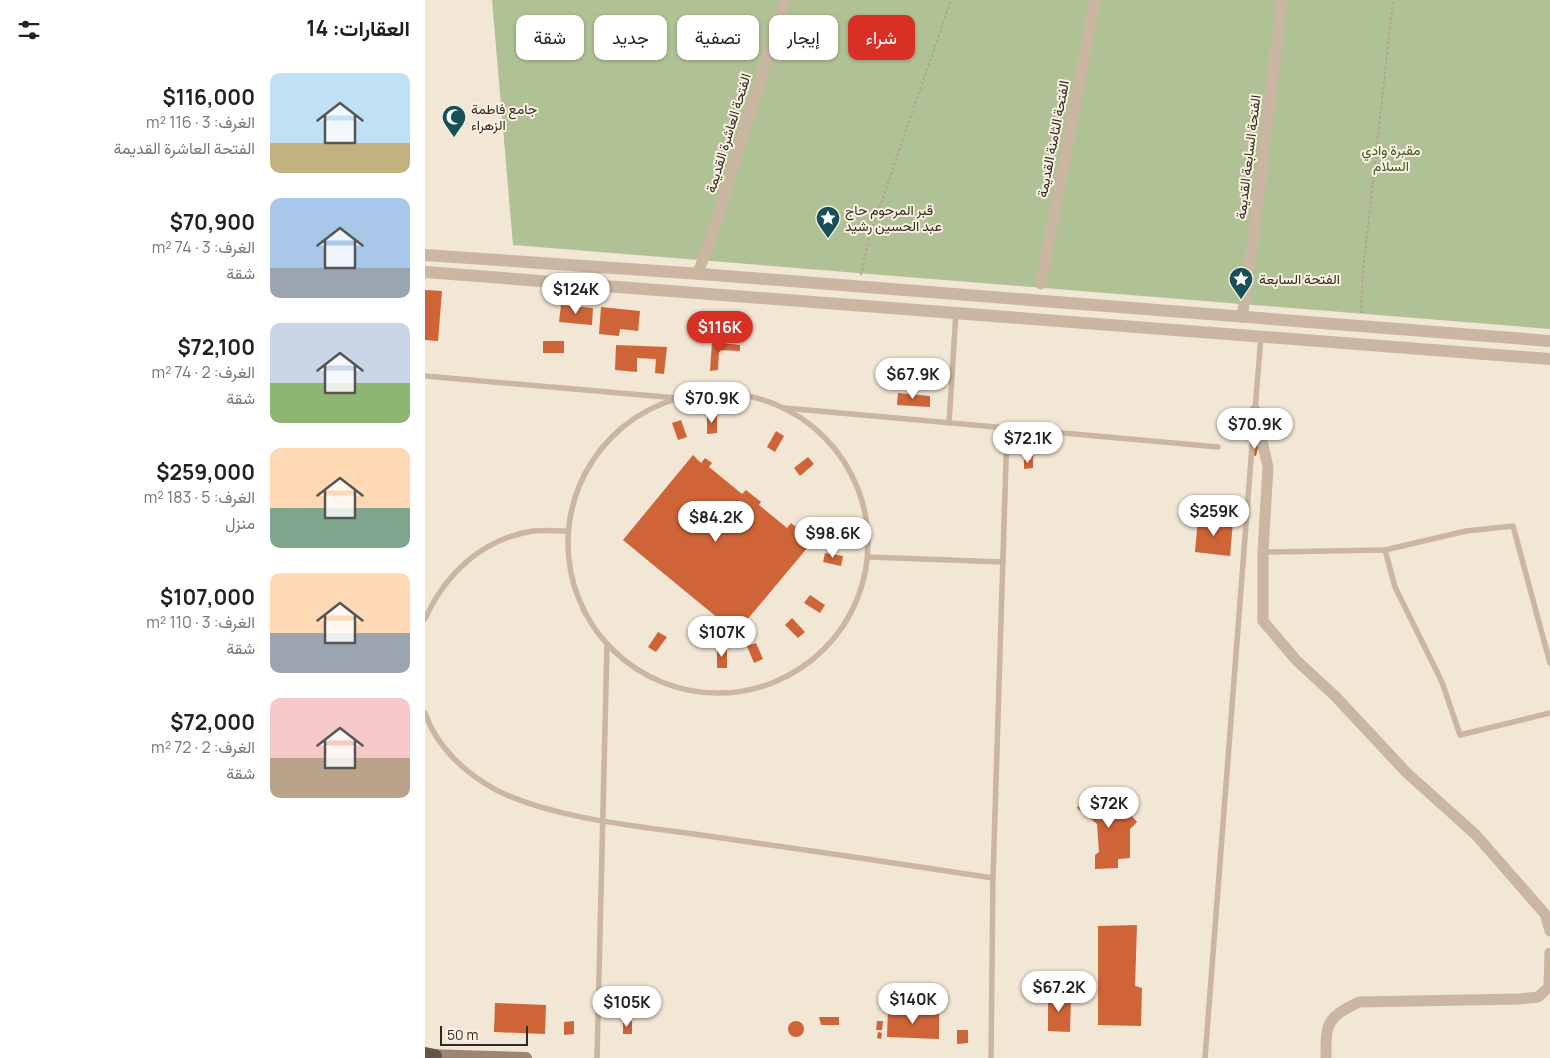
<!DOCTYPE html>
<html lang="ar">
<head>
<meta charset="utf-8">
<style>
	body { margin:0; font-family:Manrope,Vazirmatn,sans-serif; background:#f2f2f2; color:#202124; direction:rtl; height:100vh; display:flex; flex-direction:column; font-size:19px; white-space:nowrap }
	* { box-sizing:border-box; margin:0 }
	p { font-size:16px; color:#757577 }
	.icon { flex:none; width:28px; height:28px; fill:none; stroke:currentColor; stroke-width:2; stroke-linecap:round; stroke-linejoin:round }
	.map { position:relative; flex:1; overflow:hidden; direction:ltr }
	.drawer { display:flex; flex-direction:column; background:#fff; width:425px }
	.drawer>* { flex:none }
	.top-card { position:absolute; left:15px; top:15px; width:475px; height:45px; direction:rtl; display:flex; gap:10px }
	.scale { position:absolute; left:15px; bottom:12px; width:88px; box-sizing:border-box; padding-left:5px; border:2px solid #342a24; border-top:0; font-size:14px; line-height:18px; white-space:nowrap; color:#342a24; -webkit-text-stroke:4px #faf0e1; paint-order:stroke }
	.price { position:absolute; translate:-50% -42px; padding:0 11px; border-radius:18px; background:#fff; color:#222; font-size:16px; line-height:32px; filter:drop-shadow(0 1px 2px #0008) }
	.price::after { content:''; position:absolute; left:50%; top:30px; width:15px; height:11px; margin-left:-8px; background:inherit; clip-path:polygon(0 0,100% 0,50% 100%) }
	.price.active { background:#d93025; color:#fff }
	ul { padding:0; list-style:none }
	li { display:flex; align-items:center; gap:15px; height:125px; padding:0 15px }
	li span { display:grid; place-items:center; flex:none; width:140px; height:100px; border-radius:10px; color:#555 }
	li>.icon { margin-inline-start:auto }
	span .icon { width:60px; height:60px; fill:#fffc; stroke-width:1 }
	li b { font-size:21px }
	h2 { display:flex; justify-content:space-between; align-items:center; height:60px; padding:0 15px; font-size:21px }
	.tag { padding:0 18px; border-radius:10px; background:#fff; box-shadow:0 1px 4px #0004; font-size:18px; line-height:45px }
	.tag.active { background:#d93025; color:#fff }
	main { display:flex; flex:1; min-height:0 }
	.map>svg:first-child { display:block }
	.green { fill:#b0c295 }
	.building { fill:#ce6437 }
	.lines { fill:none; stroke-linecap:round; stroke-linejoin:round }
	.path { stroke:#b6a08b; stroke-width:2; stroke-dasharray:2.5 2.5; stroke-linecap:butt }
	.service { stroke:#cab6a1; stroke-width:5.5 }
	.minor { stroke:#cab6a1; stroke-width:11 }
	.tertiary { stroke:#cab6a1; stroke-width:12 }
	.secondary { stroke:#9e8572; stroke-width:12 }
	.trunk { stroke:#665348; stroke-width:14 }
	.labels { text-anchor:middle; stroke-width:4; stroke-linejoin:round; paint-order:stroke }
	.poi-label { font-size:14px; fill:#342a24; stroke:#faf0e1; text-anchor:start }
	.street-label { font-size:14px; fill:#342a24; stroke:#faf0e1 }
	.park-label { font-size:14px; fill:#415427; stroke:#faf0e1 }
</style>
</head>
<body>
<main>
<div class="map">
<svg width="1125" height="1058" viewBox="0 0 1125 1058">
	<rect width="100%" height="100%" fill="#f2e6d5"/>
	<path class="green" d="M67,0H1125V329L88,245Z"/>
	<g class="building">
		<path d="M0,290L17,291L13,341L0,340Z"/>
		<path d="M136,305L168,308L167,325L134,322Z"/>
		<path d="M176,307L215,311L213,331L195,329L194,336L174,334Z"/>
		<rect x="118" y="341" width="21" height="12"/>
		<path d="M287,342L315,345V351L294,350L293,370L285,371Z"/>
		<path d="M191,345L242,347L239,374L230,373L231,359L212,358V372L190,370Z"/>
		<path d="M473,393L505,396V407L472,405Z"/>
		<path d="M282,415H292V433L282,434Z"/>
		<path d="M256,420L262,437L253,440L247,423Z"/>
		<path d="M351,431L359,436L350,452L342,447Z"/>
		<path d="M599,444L609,445L608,459L599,455Z"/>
		<path d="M829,444L834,445L831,456L825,455Z"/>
		<path d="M268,455L276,463L280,458L287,463L284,467L317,494L321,490L336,502L334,505L362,528L366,523L380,534L374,540L383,547L311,633L198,540Z"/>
		<path d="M383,457L389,464L375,476L369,468Z"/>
		<path d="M608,459V468L599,469V460Z"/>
		<path d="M773,518L808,521L805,556L770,552Z"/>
		<path d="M416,520L417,530L399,532L398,522Z"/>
		<path d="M400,553L418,556L416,566L398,562Z"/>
		<path d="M385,595L400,605L395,613L379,603Z"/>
		<path d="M367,618L380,632L373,638L360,625Z"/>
		<path d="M233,632L242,637L231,652L223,647Z"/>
		<path d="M331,643L338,659L329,663L322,646Z"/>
		<rect x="292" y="649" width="10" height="19"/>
		<path d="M667,789L680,802L685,797L691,803L704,801L703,812L712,822L705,829V858L693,859V868L670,869V855L674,852L672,824L652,808Z"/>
		<path d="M712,925L710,986L717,988L716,1026L673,1025V926Z"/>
		<path d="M623,995L646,996L645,1032L623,1031Z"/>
		<path d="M70,1003L121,1005L120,1034L69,1032Z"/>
		<path d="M463,1010L514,1012V1039L462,1037Z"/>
		<path d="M394,1017H414V1025H396Z"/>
		<path d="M149,1021V1034L139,1035V1022Z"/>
		<rect x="198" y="1021" width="9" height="13"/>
		<path d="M452,1021H458L457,1030H451Z"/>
		<circle cx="371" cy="1029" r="8"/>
		<path d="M532,1030H543V1043L532,1044Z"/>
		<path d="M453,1032L457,1033L456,1039L452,1038Z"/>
	</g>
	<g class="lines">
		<g class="path">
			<path d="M436,275L443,241L526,0"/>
			<path d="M936,313L938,271L968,0"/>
		</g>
		<g class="service">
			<path d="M0,376L252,398"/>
			<circle cx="293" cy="543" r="150"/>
			<path d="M360,408L793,447"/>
			<path d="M830,411L836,336"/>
			<path d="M524,423L531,312"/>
			<path d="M960,550L970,587L1017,682L1035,735L1125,713"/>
			<path d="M838,552L960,550L1041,531L1088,526L1125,663"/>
			<path d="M443,557L578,562"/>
			<path d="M0,619C20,574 57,539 108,531C119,530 131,531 142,531"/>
			<path d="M0,713C12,748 41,774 73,791C131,819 212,826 276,835C373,849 471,863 568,878"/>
			<path d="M172,1058L182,645"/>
			<path d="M566,1058L568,878L582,428"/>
			<path d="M780,1058L829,420"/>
		</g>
		<g class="minor">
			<path d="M273,273L288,232L360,0"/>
			<path d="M616,284L670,0"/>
			<path d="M817,317L826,257L857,0"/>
			<path d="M830,410L843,467L838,552V621L872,661L910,696L982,773L1051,835L1120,914L1125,931"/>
			<path d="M901,1058C901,1023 901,1018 934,1002L1094,999L1113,997L1124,987L1125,953"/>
		</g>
		<g class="tertiary">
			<path d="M0,255L276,274L1125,341"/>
			<path d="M0,272L1125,359"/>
		</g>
		<path class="secondary" d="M1,1055L101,1058"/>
		<path class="trunk" d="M0,1054L10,1056"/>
	</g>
	<defs>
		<symbol id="mosque-pin" viewBox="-11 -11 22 30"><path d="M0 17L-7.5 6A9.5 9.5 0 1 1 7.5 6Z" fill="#185058" stroke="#faf0e1"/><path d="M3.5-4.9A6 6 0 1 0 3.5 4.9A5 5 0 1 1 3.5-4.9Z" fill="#fff"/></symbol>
		<symbol id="sight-pin" viewBox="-11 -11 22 30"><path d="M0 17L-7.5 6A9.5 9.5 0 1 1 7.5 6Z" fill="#185058" stroke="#faf0e1"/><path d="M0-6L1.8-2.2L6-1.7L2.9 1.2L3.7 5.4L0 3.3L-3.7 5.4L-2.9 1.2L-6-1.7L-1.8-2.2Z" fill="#fff"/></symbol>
	</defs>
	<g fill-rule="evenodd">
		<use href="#mosque-pin" x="15" y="103" width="28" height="38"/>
		<use href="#sight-pin" x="389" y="204" width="28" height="38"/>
		<use href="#sight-pin" x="802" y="265" width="28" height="38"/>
	</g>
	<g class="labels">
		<g class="poi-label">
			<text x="46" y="114">جامع فاطمة<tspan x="46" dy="16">الزهراء</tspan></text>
			<text x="420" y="215">قبر المرحوم حاج<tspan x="420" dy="16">عبد الحسين رشيد</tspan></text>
			<text x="834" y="284">الفتحة السابعة</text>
		</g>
		<g class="street-label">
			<text transform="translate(303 133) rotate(-73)" y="5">الفتحة العاشرة القديمة</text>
			<text transform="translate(628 139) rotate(-79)" y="5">الفتحة الثامنة القديمة</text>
			<text transform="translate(823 157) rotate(-83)" y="5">الفتحة السابعة القديمة</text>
		</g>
		<g class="park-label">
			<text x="966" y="155">مقبرة وادي<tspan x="966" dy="16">السلام</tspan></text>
		</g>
	</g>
</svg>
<div class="scale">50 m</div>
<b class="price" style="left:151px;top:315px">$124K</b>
<b class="price active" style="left:295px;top:353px">$116K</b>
<b class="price" style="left:488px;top:400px">$67.9K</b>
<b class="price" style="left:287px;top:424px">$70.9K</b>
<b class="price" style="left:830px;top:450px">$70.9K</b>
<b class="price" style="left:603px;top:464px">$72.1K</b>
<b class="price" style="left:789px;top:537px">$259K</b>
<b class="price" style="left:291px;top:543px">$84.2K</b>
<b class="price" style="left:408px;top:559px">$98.6K</b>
<b class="price" style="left:297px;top:658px">$107K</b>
<b class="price" style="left:684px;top:829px">$72K</b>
<b class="price" style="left:634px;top:1013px">$67.2K</b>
<b class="price" style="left:488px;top:1025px">$140K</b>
<b class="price" style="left:202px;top:1028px">$105K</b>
<div class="top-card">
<a class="tag active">شراء</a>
<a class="tag">إيجار</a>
<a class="tag">تصفية</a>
<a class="tag">جديد</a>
<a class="tag">شقة</a>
</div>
</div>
<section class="drawer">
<h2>العقارات: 14<svg class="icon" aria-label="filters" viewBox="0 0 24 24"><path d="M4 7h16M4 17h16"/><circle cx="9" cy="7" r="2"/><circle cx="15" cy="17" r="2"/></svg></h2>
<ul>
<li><span style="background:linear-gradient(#bfe0f5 70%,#c2b280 0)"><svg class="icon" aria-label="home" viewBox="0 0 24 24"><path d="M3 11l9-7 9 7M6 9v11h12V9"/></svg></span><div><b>$116,000</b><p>الغرف: 3 · 116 m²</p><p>الفتحة العاشرة القديمة</p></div></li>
<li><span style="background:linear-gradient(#a9c7e8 70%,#9aa5b1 0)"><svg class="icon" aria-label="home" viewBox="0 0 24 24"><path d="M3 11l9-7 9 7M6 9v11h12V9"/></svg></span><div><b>$70,900</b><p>الغرف: 3 · 74 m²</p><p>شقة</p></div></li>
<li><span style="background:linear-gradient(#c9d6e8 60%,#8fb573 0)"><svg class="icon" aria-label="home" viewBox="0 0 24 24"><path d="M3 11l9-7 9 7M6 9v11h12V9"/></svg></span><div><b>$72,100</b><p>الغرف: 2 · 74 m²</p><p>شقة</p></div></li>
<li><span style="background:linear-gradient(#ffd9b3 60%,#7fa58c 0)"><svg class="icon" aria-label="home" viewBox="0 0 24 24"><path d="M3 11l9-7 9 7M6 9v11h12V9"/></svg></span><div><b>$259,000</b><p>الغرف: 5 · 183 m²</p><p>منزل</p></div></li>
<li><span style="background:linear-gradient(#ffd9b3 60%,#9aa5b1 0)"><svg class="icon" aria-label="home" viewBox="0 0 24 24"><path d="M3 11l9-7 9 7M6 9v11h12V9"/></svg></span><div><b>$107,000</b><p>الغرف: 3 · 110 m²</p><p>شقة</p></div></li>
<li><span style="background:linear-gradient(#f6c9c9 60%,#b9a48a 0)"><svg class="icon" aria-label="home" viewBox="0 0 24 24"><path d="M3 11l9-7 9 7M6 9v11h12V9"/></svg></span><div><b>$72,000</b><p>الغرف: 2 · 72 m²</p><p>شقة</p></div></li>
</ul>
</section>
</main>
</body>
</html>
